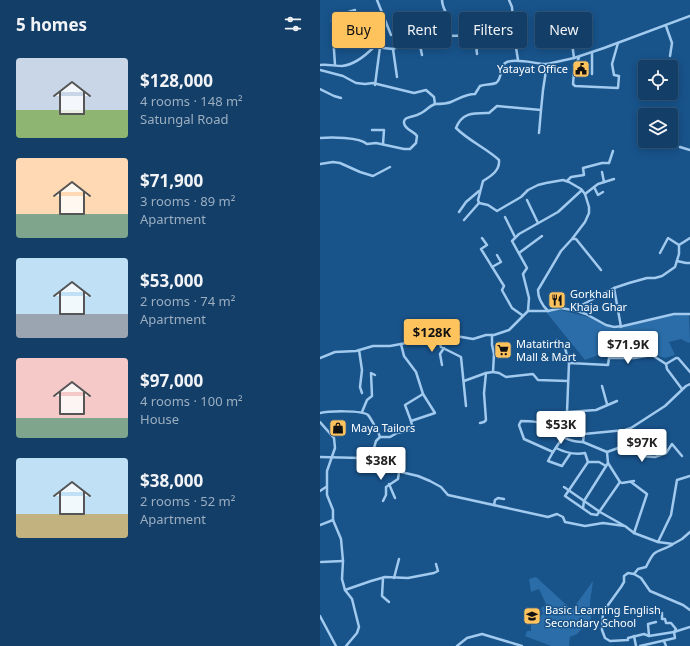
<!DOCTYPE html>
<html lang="en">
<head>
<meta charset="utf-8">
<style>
	body { margin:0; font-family:"Noto Sans",sans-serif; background:#1b456e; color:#f1f3f6; height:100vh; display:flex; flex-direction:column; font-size:15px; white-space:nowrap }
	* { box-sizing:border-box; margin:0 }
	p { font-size:13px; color:#9caec0 }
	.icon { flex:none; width:22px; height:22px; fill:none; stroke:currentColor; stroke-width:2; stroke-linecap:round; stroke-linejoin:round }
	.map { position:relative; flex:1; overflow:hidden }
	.details { display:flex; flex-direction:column; background:#123e68; width:320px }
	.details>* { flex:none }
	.top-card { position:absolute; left:12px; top:12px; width:298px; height:36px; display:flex; gap:8px }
	.tools { position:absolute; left:318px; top:60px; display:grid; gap:8px }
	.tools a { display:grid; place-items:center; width:40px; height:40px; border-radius:4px; background:#123e68; box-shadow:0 2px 10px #0003,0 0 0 1px #31577c; font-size:20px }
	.price { position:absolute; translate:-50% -34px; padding:0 9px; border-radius:4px; background:#fff; color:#222; font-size:13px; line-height:26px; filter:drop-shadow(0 1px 2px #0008) }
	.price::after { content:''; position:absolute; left:50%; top:24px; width:12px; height:9px; margin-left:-6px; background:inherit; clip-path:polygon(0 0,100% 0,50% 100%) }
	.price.selected { background:#ffc35e; color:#111 }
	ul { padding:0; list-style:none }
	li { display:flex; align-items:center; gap:12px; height:100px; padding:0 16px }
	li span { display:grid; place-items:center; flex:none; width:112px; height:80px; border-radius:4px; color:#555 }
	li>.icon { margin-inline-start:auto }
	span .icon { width:48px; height:48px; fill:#fffc; stroke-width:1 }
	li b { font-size:17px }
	h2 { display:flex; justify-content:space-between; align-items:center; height:48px; padding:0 16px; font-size:17px }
	.pill { padding:0 14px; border-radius:4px; background:#123e68; box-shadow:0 2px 10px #0003,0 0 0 1px #31577c; font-size:14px; line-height:36px }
	.pill.selected { background:#ffc35e; color:#111 }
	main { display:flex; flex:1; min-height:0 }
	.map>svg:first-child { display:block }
	.green { fill:#2a6da9 }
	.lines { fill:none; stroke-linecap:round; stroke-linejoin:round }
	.street { stroke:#a1caee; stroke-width:2.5 }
	.labels { text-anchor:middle; stroke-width:3; stroke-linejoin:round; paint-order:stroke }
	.poi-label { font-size:11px; fill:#fff; stroke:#18538a; text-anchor:start }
</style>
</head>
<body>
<main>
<section class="details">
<h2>5 homes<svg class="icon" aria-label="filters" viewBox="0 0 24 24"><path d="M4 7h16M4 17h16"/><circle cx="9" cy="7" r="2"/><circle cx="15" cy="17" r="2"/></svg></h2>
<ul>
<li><span style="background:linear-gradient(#c9d6e8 65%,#8fb573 0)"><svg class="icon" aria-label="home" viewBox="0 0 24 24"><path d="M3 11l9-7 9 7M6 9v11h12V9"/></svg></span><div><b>$128,000</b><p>4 rooms · 148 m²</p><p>Satungal Road</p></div></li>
<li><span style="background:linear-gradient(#ffd9b3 70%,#7fa58c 0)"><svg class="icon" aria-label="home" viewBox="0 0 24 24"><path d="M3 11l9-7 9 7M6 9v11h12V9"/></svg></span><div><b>$71,900</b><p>3 rooms · 89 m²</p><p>Apartment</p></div></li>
<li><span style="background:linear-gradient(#bfe0f5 70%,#9aa5b1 0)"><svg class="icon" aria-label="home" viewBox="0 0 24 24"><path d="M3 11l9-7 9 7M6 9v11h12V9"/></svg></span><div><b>$53,000</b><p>2 rooms · 74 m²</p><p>Apartment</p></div></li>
<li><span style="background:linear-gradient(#f6c9c9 75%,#7fa58c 0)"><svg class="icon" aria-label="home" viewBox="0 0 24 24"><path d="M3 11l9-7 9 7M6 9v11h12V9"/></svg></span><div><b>$97,000</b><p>4 rooms · 100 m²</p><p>House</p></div></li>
<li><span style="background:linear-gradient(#bfe0f5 70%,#c2b280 0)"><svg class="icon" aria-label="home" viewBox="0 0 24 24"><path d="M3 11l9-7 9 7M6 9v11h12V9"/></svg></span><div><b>$38,000</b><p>2 rooms · 52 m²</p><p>Apartment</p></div></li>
</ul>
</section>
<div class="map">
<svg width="370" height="646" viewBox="0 0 370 646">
	<rect width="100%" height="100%" fill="#18538a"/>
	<g class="green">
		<path d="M241,310L272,318L293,329L355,315H369L370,342L369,343L361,339L349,342L355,355L345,358L335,355L324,354L323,350L320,349L310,352L311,357L302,356L300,351H289L265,360L226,312Z"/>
		<path d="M216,577L252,610L273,581L270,602L271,619L257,634L250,637L249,646H231L205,636L207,631H211V619L223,614L221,608L226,604L219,589L211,592L209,579Z"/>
	</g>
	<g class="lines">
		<g class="street">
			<path d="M57,0L71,35"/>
			<path d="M122,0C122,9 128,12 128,22"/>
			<path d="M189,0L192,7L194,35"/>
			<path d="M144,25H154L157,54"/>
			<path d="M346,26L352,43L350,56"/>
			<path d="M251,35L254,58"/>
			<path d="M98,36L102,55"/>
			<path d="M73,49L77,77"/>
			<path d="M272,52V74"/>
			<path d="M259,57L254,72L253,84L255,86L298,88L299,76L294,75L292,64L298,43"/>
			<path d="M227,64L254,58L284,48L370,16"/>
			<path d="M0,65C7,64 15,66 22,66C34,65 46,55 54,47L73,49L80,46L86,37L95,34L98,36L107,34L120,36L194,35L198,60"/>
			<path d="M15,65L12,20L22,14L35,10"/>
			<path d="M0,70L23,76L36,83L45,84L53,83L94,93L106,90L114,97L115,104C120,104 126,104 131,102C139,99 145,94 155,94L160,86C165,84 171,85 176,83C183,78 179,65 187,62C198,58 215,64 227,64L223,90L221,110L177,106L169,113C154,113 142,112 136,128C149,141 166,148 179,160C180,171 171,176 163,181L158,200L159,203L168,205L177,211L201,197L208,190L218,185L226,183L243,180L249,182L261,189L265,194L269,207V213L265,222L252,239L241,251L218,290C218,298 223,306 228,311"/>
			<path d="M55,85L60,47"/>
			<path d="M0,89L14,96L21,98"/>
			<path d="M52,130H64L63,144"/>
			<path d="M219,133L221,110"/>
			<path d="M0,138C11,137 39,137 47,144L56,143L84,149H90L96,143L97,136C94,131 85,130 84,123C83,116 95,117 99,114C105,112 109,106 115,104"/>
			<path d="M360,147L370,150"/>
			<path d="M0,164L13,162L20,163L40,172L53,176L70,167"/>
			<path d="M282,172L284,182"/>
			<path d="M247,181L251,177L264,175L263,168L282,163H289L293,151"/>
			<path d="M274,187L278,195L283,192"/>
			<path d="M265,194L278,184L294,179"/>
			<path d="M207,200L218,223"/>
			<path d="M139,212L146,202L159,191"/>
			<path d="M185,217L195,237"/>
			<path d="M144,220L159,203"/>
			<path d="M162,238L167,245L161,249L184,286L182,290L183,292L192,308L202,315"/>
			<path d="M253,239H256L281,270"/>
			<path d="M199,253L222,236"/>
			<path d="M340,253L348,238L359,245"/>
			<path d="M357,261L366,263H370"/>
			<path d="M172,267L181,262L177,255"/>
			<path d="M294,288L301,327"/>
			<path d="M208,311L209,298L203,274L207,268L192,241L199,234L238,212L262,190"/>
			<path d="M257,311L258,307L294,288L309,283L327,278H335L342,276L355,267L359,254V245L370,238"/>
			<path d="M172,335V345L174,354L173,372L179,373L186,377L213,374L218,380L248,381"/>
			<path d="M118,338L121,347L141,357L146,406"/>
			<path d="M237,340L245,348L249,363L247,412L253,427L264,434L305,430L311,428L345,406L366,386L370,384"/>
			<path d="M39,350L42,370L40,387L42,393"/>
			<path d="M0,358L15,352L36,351L53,346H70L130,335L153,339L166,335H174L189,330L208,311H228L241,308L257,311L266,314L286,325L294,327L303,326L354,314H370"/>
			<path d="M249,363L288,365L289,358H314L332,355L346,364L347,369L362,389"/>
			<path d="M346,364L356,358H358L370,372"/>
			<path d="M122,365L120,354L124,348"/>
			<path d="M144,381L166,373L173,372"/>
			<path d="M282,386L287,404"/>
			<path d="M42,412L47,400L52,396L51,373L55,375"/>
			<path d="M0,413C8,411 42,410 48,415C50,417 59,433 60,437"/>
			<path d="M91,421L85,405L103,394"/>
			<path d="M0,422L14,438L15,448L7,471V495L13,510V520L21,539L23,561L22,579L25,590L32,599L39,627L37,633L26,646"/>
			<path d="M160,423L164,422L166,420L164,393L166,373"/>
			<path d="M227,426C238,434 248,442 263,442"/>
			<path d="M310,429L321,456L335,457L346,453L352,444L362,456"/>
			<path d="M243,437L233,452L204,439L199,425L201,421C210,421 219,421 227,426L247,412L276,410L297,401"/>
			<path d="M236,448C246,453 254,455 265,453L268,462H279L286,466"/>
			<path d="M233,452L228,461L242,466L250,454"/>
			<path d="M287,452L315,442"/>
			<path d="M0,457L41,458L53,461L81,472L98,476L110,481L121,487L128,495L228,517L237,514L243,517L245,522L265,526L283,523L305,526L314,533L338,542L353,544L362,539L370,532"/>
			<path d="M53,461L54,448L56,441L60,437H70L77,433L92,430L93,429L91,421L115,413L103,394L96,372L84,356L81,344"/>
			<path d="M268,462L245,496L271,514L277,515L300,482"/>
			<path d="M288,463L300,482L302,483L314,481"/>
			<path d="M311,482L327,494L314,533"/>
			<path d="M69,484L75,498"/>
			<path d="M244,487L280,512L303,525"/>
			<path d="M0,491L6,487"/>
			<path d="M63,501L66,495V487L78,479L79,472"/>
			<path d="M174,505L175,500L178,498L184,499"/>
			<path d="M263,508L264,501L288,463L287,452L263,442L264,434"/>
			<path d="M0,525L13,520"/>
			<path d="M338,542L351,515L357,480L370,476"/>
			<path d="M1,562L23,561"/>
			<path d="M314,574L318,569L326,567C336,547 335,554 352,545"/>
			<path d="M63,578L62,596L69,602"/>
			<path d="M74,578L79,559"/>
			<path d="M25,590L51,581L65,577L88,578L114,573L118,571L116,564"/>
			<path d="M342,613V619H345L346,623H351L356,629L354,632L329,636L324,634L308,638V640L290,641L285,638L282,630L283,612L301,587L304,582V576L308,573L314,574L321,578L330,591L363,605L370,610"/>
			<path d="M0,616L16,646"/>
			<path d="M314,636L316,646"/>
			<path d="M329,636L328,624L336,622"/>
			<path d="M344,641L346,646"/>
			<path d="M137,646L147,638L162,634L202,646"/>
			<path d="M320,646L355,638L354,632L370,627"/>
		</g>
	</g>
	<defs>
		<symbol id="civic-square" viewBox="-11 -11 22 22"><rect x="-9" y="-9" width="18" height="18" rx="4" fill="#ffc35e" stroke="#18538a"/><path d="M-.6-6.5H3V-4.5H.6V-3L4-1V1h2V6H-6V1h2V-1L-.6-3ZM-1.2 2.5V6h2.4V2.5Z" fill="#111"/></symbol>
		<symbol id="restaurant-square" viewBox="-11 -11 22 22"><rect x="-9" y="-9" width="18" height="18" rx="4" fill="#ffc35e" stroke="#18538a"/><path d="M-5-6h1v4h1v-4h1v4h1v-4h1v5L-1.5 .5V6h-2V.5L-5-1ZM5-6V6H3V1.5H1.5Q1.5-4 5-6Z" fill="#111"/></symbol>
		<symbol id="supermarket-square" viewBox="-11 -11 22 22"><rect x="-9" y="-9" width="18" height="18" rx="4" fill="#ffc35e" stroke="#18538a"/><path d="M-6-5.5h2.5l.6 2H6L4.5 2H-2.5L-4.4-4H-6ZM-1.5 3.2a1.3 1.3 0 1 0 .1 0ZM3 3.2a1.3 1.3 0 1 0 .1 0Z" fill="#111"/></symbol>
		<symbol id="shop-square" viewBox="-11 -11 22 22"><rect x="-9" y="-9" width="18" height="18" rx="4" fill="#ffc35e" stroke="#18538a"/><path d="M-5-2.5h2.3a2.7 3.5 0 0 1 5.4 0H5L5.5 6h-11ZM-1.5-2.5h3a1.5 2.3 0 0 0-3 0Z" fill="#111"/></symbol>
		<symbol id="school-square" viewBox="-11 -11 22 22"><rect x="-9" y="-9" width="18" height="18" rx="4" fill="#ffc35e" stroke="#18538a"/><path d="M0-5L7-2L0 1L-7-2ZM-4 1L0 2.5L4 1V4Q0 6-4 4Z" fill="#111"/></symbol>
	</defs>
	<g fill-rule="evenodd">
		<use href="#civic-square" x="251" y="59" width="20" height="20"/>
		<use href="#restaurant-square" x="227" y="290" width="20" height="20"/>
		<use href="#supermarket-square" x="173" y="340" width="20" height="20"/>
		<use href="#shop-square" x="8" y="418" width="20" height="20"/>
		<use href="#school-square" x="202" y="606" width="20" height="20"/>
	</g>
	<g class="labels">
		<g class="poi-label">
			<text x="248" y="73" text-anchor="end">Yatayat Office</text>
			<text x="250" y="298">Gorkhali<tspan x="250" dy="13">Khaja Ghar</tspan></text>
			<text x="196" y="348">Matatirtha<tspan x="196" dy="13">Mall &amp; Mart</tspan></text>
			<text x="31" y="432">Maya Tailors</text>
			<text x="225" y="614">Basic Learning English<tspan x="225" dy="13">Secondary School</tspan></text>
		</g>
	</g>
</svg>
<div class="tools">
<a><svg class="icon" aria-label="locate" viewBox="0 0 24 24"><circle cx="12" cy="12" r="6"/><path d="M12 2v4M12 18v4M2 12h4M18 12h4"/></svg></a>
<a><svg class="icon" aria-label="layers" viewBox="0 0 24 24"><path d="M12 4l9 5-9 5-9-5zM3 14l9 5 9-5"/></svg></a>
</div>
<b class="price selected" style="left:112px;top:353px">$128K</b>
<b class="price" style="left:308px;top:365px">$71.9K</b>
<b class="price" style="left:241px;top:445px">$53K</b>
<b class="price" style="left:322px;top:463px">$97K</b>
<b class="price" style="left:61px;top:481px">$38K</b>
<div class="top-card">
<a class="pill selected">Buy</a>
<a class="pill">Rent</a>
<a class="pill">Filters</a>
<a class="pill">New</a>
</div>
</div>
</main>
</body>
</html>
